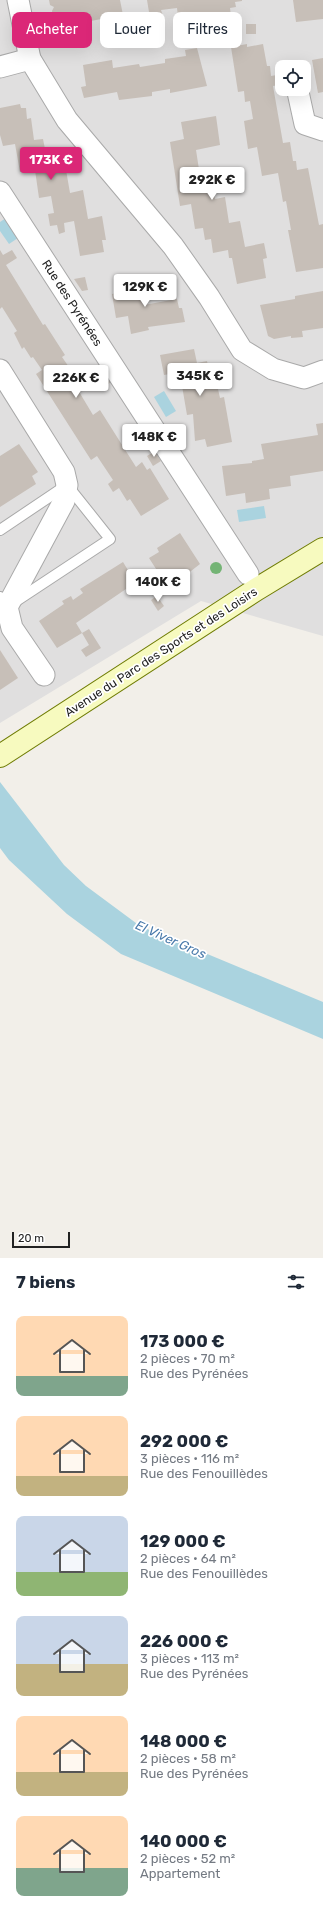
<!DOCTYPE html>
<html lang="fr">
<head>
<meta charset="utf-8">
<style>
	body { margin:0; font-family:Rubik,sans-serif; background:#f2f2f3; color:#1f2937; height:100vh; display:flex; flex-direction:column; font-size:15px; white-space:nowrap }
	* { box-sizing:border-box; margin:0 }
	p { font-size:13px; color:#747a83 }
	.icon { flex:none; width:22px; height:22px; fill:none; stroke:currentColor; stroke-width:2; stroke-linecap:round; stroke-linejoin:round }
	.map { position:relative; height:1258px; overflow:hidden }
	.sheet { display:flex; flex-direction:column; background:#fff; flex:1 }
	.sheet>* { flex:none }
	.hud { position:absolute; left:12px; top:12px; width:299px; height:36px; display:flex; gap:8px }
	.fabs { position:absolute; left:275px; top:60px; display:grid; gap:8px }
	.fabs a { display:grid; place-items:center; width:36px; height:36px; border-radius:8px; background:#fff; box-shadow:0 4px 16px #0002; font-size:20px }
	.scale { position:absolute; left:12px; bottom:10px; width:58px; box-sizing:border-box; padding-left:4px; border:2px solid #222; border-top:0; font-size:11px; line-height:14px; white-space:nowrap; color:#222; -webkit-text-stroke:3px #fff; paint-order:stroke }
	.price { position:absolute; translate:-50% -34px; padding:0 9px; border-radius:4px; background:#fff; color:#222; font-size:13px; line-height:26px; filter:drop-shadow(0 1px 2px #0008) }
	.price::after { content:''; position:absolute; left:50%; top:24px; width:12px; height:9px; margin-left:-6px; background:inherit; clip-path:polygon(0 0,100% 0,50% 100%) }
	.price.active { background:#db2777; color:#fff }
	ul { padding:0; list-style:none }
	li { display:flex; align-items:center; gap:12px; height:100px; padding:0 16px }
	li span { display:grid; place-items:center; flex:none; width:112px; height:80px; border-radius:8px; color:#555 }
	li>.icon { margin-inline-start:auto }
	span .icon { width:48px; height:48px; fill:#fffc; stroke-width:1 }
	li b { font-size:17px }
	h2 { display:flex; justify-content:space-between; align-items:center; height:48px; padding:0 16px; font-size:17px }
	.chip { padding:0 14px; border-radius:8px; background:#fff; box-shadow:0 4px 16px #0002; font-size:14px; line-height:36px }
	.chip.active { background:#db2777; color:#fff }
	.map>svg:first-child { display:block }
	.residential { fill:#e0dfdf; fill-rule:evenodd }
	.water { fill:#aad3df }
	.building { fill:#c7bfb8 }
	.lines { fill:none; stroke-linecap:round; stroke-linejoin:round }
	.service-casing { stroke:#a9a9a9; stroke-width:12 }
	.minor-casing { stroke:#a9a9a9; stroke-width:23 }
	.secondary-casing { stroke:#707d05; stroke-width:24 }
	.service { stroke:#fff; stroke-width:10 }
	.minor { stroke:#fff; stroke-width:21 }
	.secondary { stroke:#f7fabf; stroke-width:22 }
	.tree { fill:#74b475 }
	.labels { text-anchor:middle; stroke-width:3.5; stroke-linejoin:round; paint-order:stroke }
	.street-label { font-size:12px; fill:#222; stroke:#fff }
	.water-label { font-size:13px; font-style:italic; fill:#4a7aab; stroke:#fff }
</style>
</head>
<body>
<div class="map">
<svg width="323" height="1258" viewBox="0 0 323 1258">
	<rect width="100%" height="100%" fill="#f2efe9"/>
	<path class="residential" d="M0,0H323V636L201,601L0,723ZM282,67H304V89H282Z"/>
	<g class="water">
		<path d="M6,218L18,238L9,244L0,231V222Z"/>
		<path d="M164,391L176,411L166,417L154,397Z"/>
		<path d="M264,506L266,518L239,522L237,510Z"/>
		<path d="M0,782L64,865L86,886L140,926L323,1002V1039L121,954L67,914L9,860L0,848Z"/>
	</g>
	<g class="building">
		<path d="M49,0H120L123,15L80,23V19L69,21V24L55,27L52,11L54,7L50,5Z"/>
		<path d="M147,0H242V1L235,2L236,7L230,8L231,16L208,20L207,12L178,17L177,8L161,10L163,16L150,18Z"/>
		<path d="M293,0H323V19L296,22Z"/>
		<rect x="246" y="24" width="10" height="10"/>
		<path d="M247,44V47L263,44L267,66H270L271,76L277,75L279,85L273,86L283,143L290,142L293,161H296L297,170L308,168L319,225L323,224V268L296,272L288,230H291L286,201L283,202L278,173L262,176L257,147L248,149L244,121L253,119L250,101L245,102L244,91L238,92L231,47Z"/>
		<path d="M197,48L207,86L170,93V89L152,92V96L119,100L117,92L84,98L81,87L86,86L83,65L112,60L113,68L139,64L140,67L165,63V59L186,56L185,50Z"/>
		<path d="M323,58V92L318,93L312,60Z"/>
		<path d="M20,104L21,108H26L27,119L31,118L34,140L43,139L47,159H50L51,167L65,164L70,193L83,190L88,219L102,216L106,240H102L104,252L80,256L74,221L64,223L65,232L59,234L57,225L50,226L48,214L54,213L51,196L39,198L35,170L20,172L15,144L3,146L0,135V108Z"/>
		<path d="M216,116L220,145L196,150L200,176L210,174L215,199L225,197L229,223L240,221L245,247L264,243L267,258L263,259L266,278L237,284L232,258H229L228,250L213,253L211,239L205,240L203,228L195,229L191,204L180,206L170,142L184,139L181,122Z"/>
		<path d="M0,250L3,255L12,250L17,258L6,265L43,325L45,324L65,355L62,357L73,373L69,375L93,415L100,410L136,467L142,462L147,470L150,468L169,499L141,516L130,499L127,501L119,488L113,492L108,484L113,480L97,456L91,460L36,374L42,370L33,357L31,358L24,347L22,349L14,333L17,331L2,307L0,309Z"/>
		<path d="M85,277L88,290L82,291L74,279Z"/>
		<path d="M150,277L153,295L143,296L144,305L177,299L179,308H182L185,322L148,327L149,330L131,334L128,316L116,318L112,294L132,290L131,281Z"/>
		<path d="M323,291V328L302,331L303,337L291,338V336L274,339L268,336L260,305L295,299V296Z"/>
		<path d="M194,349L197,363L207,361L211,381L216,380L220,398L224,397L232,442L207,447L205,439L195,441L193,414L187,415L182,386L177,387L175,373L164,375L160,355Z"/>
		<path d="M99,365L111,382L104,387L98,377L95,379L90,371Z"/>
		<path d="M323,423V471L290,476L291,486L269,489L270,499L246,503L245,493L226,496L222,466L252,463V461L264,459L261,444L318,435L316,424Z"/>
		<path d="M19,444L38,472L32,476L36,484L0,507V456Z"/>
		<path d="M155,451L161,461L153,466L147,456Z"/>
		<path d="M180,533L200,564L182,578L179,574L175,576L178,580L167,586L149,558L159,552L157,548Z"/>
		<path d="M123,562L139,588L130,594L126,589L76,623L82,633L57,648L39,621L64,604L62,601L71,596L73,600L83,593L80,589Z"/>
		<path d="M157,596L164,606L158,611L151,600Z"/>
		<path d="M89,629L101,648L86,657L81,650L89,645L82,633Z"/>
		<path d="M0,650L18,678L0,690Z"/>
	</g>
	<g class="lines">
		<defs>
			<path id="service" d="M0,530L67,485L110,539L7,607L0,597"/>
			<g id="minor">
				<path d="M18,0L30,59L67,120L173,246L209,297L242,350L273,369L304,378L323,371"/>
				<path d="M0,67L30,59"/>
				<path d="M298,92L305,124L323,130"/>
				<path d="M0,192L248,574"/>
				<path d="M0,370L64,472L67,485L64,501L7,607L12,628L44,675"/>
			</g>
			<path id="secondary" d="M0,756L257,589L323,549"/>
		</defs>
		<use href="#service" class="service-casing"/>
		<use href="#minor" class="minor-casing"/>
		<use href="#secondary" class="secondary-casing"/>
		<use href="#service" class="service"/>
		<use href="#minor" class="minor"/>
		<use href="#secondary" class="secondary"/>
	</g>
	<circle class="tree" cx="216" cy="568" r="6"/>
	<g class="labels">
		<g class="street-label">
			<text transform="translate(72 303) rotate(57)" y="4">Rue des Pyrénées</text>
			<text transform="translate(161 652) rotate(-33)" y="4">Avenue du Parc des Sports et des Loisirs</text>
		</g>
		<g class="water-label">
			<text transform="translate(171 939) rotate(24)" y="5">El Viver Gros</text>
		</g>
	</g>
</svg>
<div class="fabs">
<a><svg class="icon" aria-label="locate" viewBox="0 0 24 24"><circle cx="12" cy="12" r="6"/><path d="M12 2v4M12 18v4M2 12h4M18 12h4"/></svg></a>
</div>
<div class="scale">20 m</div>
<b class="price active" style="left:51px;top:181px">173K €</b>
<b class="price" style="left:212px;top:201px">292K €</b>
<b class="price" style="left:145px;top:308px">129K €</b>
<b class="price" style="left:200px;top:397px">345K €</b>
<b class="price" style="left:76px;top:399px">226K €</b>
<b class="price" style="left:154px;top:458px">148K €</b>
<b class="price" style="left:158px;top:603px">140K €</b>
<div class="hud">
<a class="chip active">Acheter</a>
<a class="chip">Louer</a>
<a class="chip">Filtres</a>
</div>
</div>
<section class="sheet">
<h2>7 biens<svg class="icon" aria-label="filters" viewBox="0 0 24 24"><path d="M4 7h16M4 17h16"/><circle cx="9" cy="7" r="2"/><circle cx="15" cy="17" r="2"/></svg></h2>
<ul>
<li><span style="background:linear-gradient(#ffd9b3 75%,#7fa58c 0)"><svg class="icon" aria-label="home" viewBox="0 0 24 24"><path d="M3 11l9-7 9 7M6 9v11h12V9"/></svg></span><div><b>173 000 €</b><p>2 pièces · 70 m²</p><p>Rue des Pyrénées</p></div></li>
<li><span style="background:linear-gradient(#ffd9b3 75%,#c2b280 0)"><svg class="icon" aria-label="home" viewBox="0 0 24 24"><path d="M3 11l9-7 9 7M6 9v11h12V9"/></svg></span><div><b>292 000 €</b><p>3 pièces · 116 m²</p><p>Rue des Fenouillèdes</p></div></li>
<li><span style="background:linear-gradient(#c9d6e8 70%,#8fb573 0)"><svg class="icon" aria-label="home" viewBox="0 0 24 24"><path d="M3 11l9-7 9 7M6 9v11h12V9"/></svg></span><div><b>129 000 €</b><p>2 pièces · 64 m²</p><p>Rue des Fenouillèdes</p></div></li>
<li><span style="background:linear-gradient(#c9d6e8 60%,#c2b280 0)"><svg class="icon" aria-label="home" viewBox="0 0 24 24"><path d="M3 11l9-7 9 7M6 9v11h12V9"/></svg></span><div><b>226 000 €</b><p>3 pièces · 113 m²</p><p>Rue des Pyrénées</p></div></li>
<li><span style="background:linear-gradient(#ffd9b3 70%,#c2b280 0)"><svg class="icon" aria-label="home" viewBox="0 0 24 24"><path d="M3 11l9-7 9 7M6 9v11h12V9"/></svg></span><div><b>148 000 €</b><p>2 pièces · 58 m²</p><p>Rue des Pyrénées</p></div></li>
<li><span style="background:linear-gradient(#ffd9b3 65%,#7fa58c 0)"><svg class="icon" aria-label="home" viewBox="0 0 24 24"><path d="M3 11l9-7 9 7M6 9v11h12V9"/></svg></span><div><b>140 000 €</b><p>2 pièces · 52 m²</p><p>Appartement</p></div></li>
</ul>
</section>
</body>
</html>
